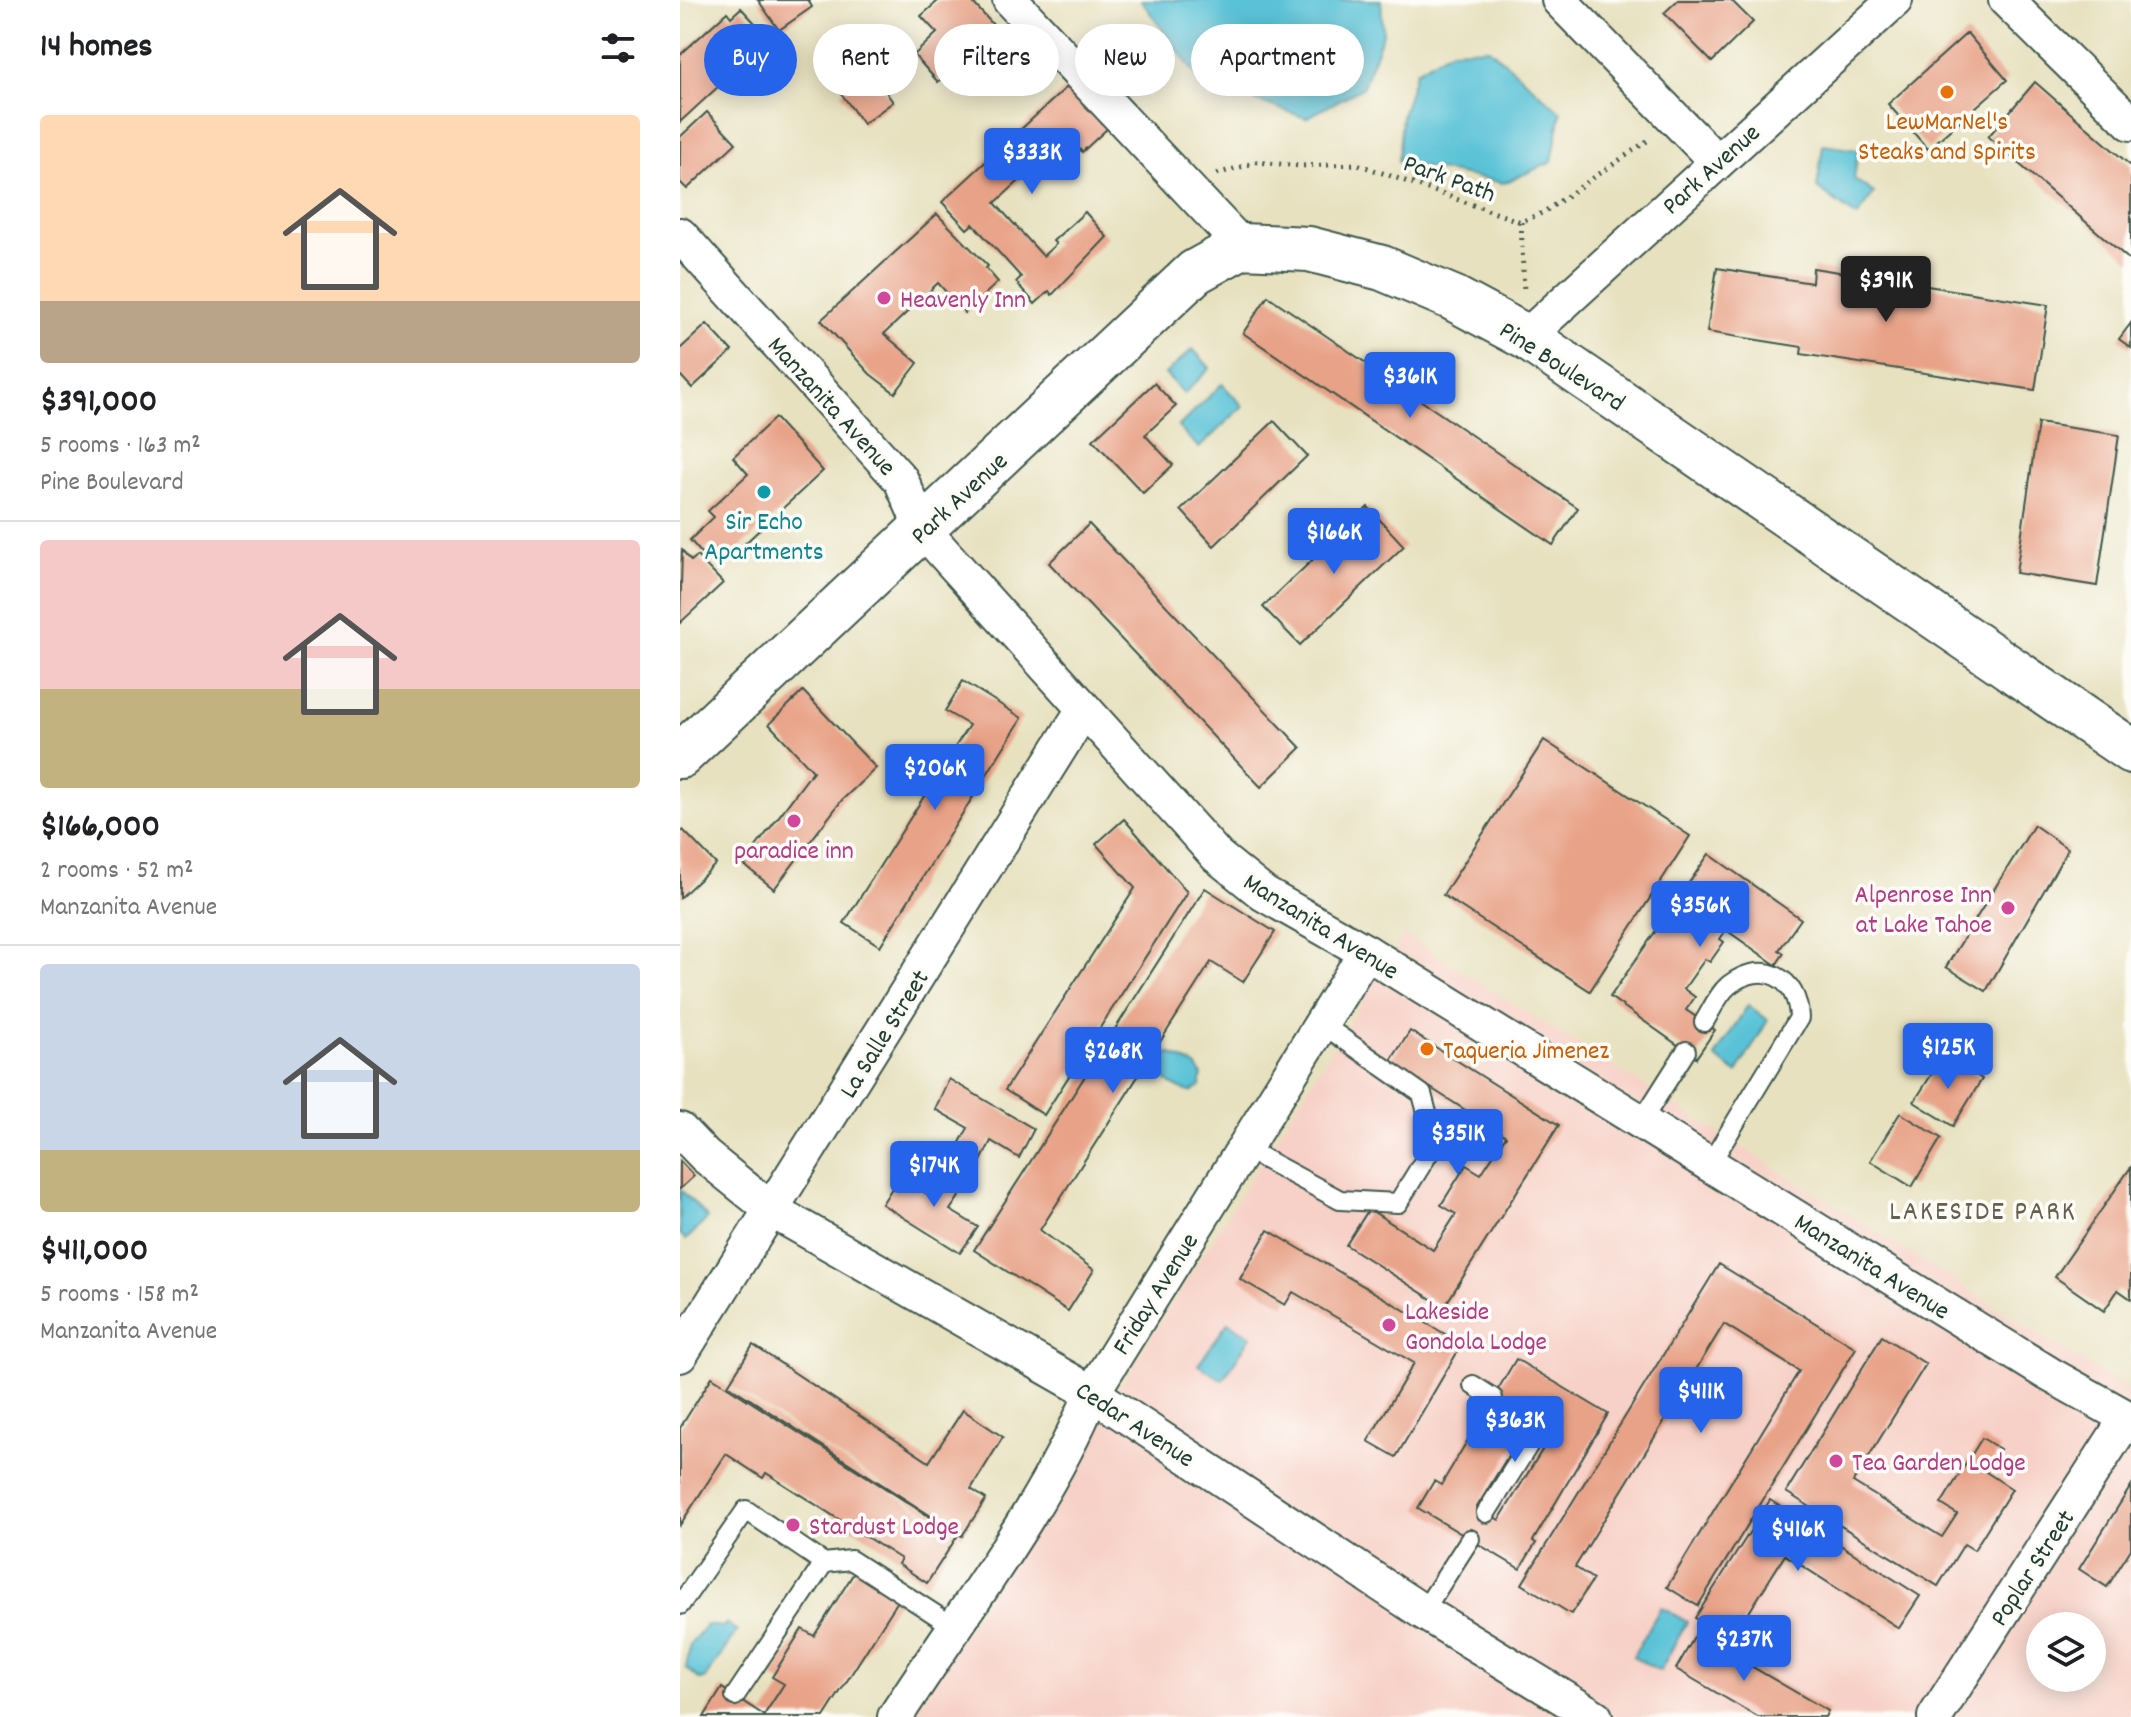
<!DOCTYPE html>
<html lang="en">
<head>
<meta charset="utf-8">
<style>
	body { margin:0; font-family:Dekko,sans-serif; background:#f6f6f6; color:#202124; height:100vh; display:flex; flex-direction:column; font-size:30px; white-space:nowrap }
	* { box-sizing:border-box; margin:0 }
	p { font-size:26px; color:#757577 }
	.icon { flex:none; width:44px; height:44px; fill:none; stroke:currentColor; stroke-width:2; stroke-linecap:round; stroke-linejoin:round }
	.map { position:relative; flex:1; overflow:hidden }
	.panel { display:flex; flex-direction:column; background:#fff; width:680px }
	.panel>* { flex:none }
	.top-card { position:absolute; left:24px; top:24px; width:760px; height:72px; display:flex; gap:16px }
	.buttons { position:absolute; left:1346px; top:1612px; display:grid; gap:16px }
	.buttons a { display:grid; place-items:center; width:80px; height:80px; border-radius:50%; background:#fff; box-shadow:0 4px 20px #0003; font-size:40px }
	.price { position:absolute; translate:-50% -68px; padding:0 18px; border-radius:8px; background:#2563eb; color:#fff; font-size:26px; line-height:52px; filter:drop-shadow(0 2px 4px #0008) }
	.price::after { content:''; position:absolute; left:50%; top:48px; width:24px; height:18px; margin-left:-12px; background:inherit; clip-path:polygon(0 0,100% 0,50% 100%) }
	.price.selected { background:#222; color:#fff }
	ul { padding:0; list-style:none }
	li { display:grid; align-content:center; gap:16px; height:424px; padding:0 40px }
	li+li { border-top:2px solid #e0e0e0 }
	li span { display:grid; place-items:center; height:248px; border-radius:8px; color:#555 }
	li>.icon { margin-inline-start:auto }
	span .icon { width:144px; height:144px; fill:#fffc; stroke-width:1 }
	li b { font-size:34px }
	h2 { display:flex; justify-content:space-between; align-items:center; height:96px; padding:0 40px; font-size:34px }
	.chip { padding:0 28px; border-radius:36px; background:#fff; box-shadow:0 4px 20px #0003; font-size:28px; line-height:72px }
	.chip.selected { background:#2563eb; color:#fff }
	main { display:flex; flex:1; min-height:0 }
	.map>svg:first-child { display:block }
	.built { fill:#f7d1c7; fill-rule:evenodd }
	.water { fill:#5ac2d7; stroke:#3c8086; stroke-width:2 }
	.building { fill:#e8a287; fill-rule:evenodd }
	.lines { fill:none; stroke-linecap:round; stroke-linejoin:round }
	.lane-casing { stroke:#3d5649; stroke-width:22 }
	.street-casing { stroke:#3d5649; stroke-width:38 }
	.secondary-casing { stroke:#3d5649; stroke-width:48 }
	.path { stroke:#3d5649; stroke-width:5; stroke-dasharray:2 6; stroke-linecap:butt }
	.lane { stroke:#fff; stroke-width:18 }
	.street { stroke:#fff; stroke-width:34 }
	.secondary { stroke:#fff; stroke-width:44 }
	.food-dot { fill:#e8710a; stroke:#fdfcf7; stroke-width:3 }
	.hotel-dot { fill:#d1479c; stroke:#fdfcf7; stroke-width:3 }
	.culture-dot { fill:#0f9aa8; stroke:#fdfcf7; stroke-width:3 }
	.labels { text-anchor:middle; stroke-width:7; stroke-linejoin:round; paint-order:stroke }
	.food-label { font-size:26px; fill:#c56008; stroke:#fdfcf7 }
	.street-label { font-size:26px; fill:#1f3d34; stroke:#fdfcf7 }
	.hotel-label { font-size:26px; fill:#b23c85; stroke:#fdfcf7; text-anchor:start }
	.culture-label { font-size:26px; fill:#0d838f; stroke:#fdfcf7 }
	.neighbourhood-label { font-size:28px; letter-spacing:2px; fill:#656051; stroke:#fdfcf7 }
</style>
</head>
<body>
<main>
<section class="panel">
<h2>14 homes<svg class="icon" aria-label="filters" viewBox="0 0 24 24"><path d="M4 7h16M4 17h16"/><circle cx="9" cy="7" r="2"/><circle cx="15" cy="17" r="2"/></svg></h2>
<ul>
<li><span style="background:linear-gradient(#ffd9b3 75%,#b9a48a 0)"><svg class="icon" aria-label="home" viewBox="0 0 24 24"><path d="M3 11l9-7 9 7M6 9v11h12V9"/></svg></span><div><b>$391,000</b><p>5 rooms · 163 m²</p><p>Pine Boulevard</p></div></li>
<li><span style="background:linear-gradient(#f6c9c9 60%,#c2b280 0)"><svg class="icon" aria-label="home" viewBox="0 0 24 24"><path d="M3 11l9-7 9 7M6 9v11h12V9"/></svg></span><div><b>$166,000</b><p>2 rooms · 52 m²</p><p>Manzanita Avenue</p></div></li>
<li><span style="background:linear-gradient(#c9d6e8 75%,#c2b280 0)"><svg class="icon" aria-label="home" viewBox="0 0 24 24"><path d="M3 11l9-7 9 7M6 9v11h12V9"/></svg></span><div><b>$411,000</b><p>5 rooms · 158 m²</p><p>Manzanita Avenue</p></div></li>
</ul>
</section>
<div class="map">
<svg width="1451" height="1717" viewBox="0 0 1451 1717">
	<rect width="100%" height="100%" fill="#fdfcf7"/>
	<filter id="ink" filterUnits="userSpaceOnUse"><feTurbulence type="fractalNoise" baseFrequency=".0125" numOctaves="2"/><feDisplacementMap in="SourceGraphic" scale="16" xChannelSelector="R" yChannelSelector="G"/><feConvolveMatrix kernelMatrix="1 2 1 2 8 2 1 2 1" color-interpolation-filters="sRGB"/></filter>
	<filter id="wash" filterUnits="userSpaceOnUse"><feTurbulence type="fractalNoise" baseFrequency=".006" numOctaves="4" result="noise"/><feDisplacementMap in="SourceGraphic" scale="32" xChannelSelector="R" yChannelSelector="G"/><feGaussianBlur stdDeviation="1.8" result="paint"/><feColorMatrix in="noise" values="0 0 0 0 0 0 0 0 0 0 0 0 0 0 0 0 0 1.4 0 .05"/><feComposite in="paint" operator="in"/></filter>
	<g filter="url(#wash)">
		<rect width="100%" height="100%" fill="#e7e1bf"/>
		<path class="built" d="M724,935L1451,1392V1717H232ZM1360,1626H1412V1678H1360Z"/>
		<g class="water">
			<path d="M461,0H701L703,34L682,88L626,118L520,81Z"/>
			<path d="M809,48L881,112L872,162L824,183L718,162L722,116L736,71L771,50Z"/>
			<path d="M1143,145L1178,150L1174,179L1194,193L1177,217L1137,188Z"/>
			<path d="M513,349L530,368L504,394L485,374Z"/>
			<path d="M542,384L563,406L519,448L498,427Z"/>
			<path d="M1068,1005L1088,1020L1057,1073L1035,1057Z"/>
			<path d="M489,1053L516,1066L522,1075L520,1086L511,1092C497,1089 486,1083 478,1070L480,1060Z"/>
			<path d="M0,1189L28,1218L6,1240L0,1234Z"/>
			<path d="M548,1322L571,1336L543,1380L518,1365Z"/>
			<path d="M981,1607L1007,1622L980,1671L953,1656Z"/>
			<path d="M46,1623L57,1631L25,1679H19L6,1668L10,1644L26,1625L43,1627Z"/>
		</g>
		<g id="blocks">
			<g class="building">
				<path d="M78,0H128L132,7L99,30Z"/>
				<path d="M259,0H298L294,4L317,29L258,82L234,55L257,33L241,16Z"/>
				<path d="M998,0H1051L1073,22L1032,62L984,13Z"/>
				<path d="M61,8L87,36L77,45L80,48L0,122V55L47,12L51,17Z"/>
				<path d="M1287,33L1327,80L1248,149L1208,104Z"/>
				<path d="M191,71L213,102L183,124L161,93Z"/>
				<path d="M1355,82L1451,166V261L1308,137Z"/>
				<path d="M389,85L429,127L402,152L388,136L315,203L363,256L376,244L373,241L405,212L427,237L372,295L369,291L355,304L336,282L341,277L293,224L287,229L262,202Z"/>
				<path d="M27,112L56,143L7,189L0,182V137Z"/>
				<path d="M257,214L308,266L306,268L318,282L285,313L258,283L204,334L238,363L215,393L190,374L141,320Z"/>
				<path d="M1037,268L1132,283L1133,268L1368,305L1355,390L1121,354L1122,347L1027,332Z"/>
				<path d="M588,296L898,508L873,545L563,333Z"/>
				<path d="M1451,323V348L1439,339Z"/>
				<path d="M27,324L52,351L12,388L0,375V349Z"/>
				<path d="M474,383L496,406L465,435L493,465L463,493L413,440Z"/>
				<path d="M95,418L143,471L46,561L31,545L22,554L10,540L34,517L28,511L68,474L53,457Z"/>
				<path d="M594,421L627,456L534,546L501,510Z"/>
				<path d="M1358,423L1439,435L1417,586L1336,573Z"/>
				<path d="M688,507L724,546L620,645L583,607Z"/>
				<path d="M409,524L621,748L581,787L369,563Z"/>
				<path d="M2,550L11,561L17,556L43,583L0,623Z"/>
				<path d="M283,681L342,718L200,946L164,923L289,725L265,711Z"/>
				<path d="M123,691L196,768L162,800L94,889L63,864L133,771L89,724Z"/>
				<path d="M864,740L1010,836L910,991L763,895Z"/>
				<path d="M444,819L507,892L364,1115L325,1090L455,888L416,844Z"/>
				<path d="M1354,825L1388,849L1306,991L1266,967Z"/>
				<path d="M3,830L36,864L0,898V833Z"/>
				<path d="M1029,854L1121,919L1099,950L1104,953L1096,965L1046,930L1040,939L1044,942L1030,962L1025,959L1004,989L1015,997L1006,1010L1035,1030L1016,1058L930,997Z"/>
				<path d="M525,888L595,932L563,982L531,962L360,1230L414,1270L388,1311L294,1250Z"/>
				<path d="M730,1031L879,1125L764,1307L666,1245L689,1209L753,1250L776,1214L761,1205L786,1165L801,1174L826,1136L710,1062Z"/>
				<path d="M1264,1055L1302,1079L1273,1126L1234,1102Z"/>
				<path d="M269,1079L354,1129L339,1158L311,1141L297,1169L273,1155L288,1128L255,1109Z"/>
				<path d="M1220,1113L1261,1138L1232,1187L1190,1161Z"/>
				<path d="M0,1161L14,1176L0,1189Z"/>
				<path d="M265,1167L289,1182L270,1210L298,1227L280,1253L202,1204L219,1177L247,1194Z"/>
				<path d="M1451,1167V1299L1438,1290L1424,1311L1375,1277Z"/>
				<path d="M588,1230L782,1344L716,1457L688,1441L734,1363L613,1292L605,1305L560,1279Z"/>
				<path d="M1039,1264L1176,1348L1018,1606L987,1587L1119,1371L1044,1324L895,1567L913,1579L891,1614L842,1584Z"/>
				<path d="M1202,1336L1246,1364L1173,1482L1262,1537L1277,1514L1261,1504L1302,1438L1320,1449L1306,1472L1332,1489L1294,1550L1284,1544L1258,1586L1106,1492Z"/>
				<path d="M73,1345L249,1462L283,1410L323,1437L291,1489L306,1499L282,1536L48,1385Z"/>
				<path d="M836,1359L928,1414L853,1541L856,1543L840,1569L738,1508L754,1481L761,1485ZM853,1415L875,1429L819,1520L797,1507Z"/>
				<path d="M32,1377L278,1535L247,1583L218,1564L221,1559L86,1473L83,1478L46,1454L0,1525V1428Z"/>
				<path d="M1451,1486V1549L1427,1587L1399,1569Z"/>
				<path d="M1090,1500L1240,1596L1219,1628L1105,1555L1051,1641L1015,1618Z"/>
				<path d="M177,1568L221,1596L144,1717H24L42,1688L84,1715L104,1684L92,1677L122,1629L134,1636Z"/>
				<path d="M1016,1634L1148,1711L1145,1717H1078L996,1669Z"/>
			</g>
		</g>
	</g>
	<g filter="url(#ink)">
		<use href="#blocks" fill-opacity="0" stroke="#3d5649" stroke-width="2"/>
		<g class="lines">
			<defs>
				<g id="lane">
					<path d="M1024,1022C1031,1011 1038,994 1049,985C1083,959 1118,977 1119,1018L1030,1164"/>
					<path d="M961,1122L1006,1051"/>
					<path d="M564,1148L660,1200L718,1203L755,1143L742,1094L642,1024"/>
					<path d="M793,1385L813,1398"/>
					<path d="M806,1513L860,1427L849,1420"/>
					<path d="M144,1563L171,1560L273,1626"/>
					<path d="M0,1605L66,1510L144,1563L55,1696"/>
					<path d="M743,1612L790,1539"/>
				</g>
				<g id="street">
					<path d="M330,0L562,246"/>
					<path d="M879,0L1037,162"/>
					<path d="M1326,0L1451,123"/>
					<path d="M0,235L221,480L243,530L537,856L584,894L686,952L1369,1374L1451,1420"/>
					<path d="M846,337L1215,0"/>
					<path d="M0,1130L25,1156L93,1211L412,1393L743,1612L915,1717"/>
					<path d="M0,1355L404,709"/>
					<path d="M215,1717C283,1611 364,1508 412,1393L686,952"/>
					<path d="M1255,1717L1447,1418"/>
				</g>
				<path id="secondary" d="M0,756L515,272L562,246L629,249L702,268L773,298L846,337L1451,751"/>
			</defs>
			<use href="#lane" class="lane-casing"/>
			<use href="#street" class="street-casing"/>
			<use href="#secondary" class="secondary-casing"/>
			<g class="path">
				<path d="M537,174L577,162L620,166L677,164L841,222L864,212L970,139"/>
				<path d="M841,222L844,292"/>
			</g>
			<use href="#lane" class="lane"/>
			<use href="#street" class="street"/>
			<use href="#secondary" class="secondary"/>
		</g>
	</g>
	<g class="food-dot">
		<circle cx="1267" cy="92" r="8"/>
		<circle cx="747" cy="1049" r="8"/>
	</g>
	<g class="hotel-dot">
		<circle cx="204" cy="298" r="8"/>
		<circle cx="114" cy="821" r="8"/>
		<circle cx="1328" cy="908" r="8"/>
		<circle cx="709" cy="1325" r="8"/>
		<circle cx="1156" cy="1461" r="8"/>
		<circle cx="113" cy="1525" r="8"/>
	</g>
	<circle class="culture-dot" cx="84" cy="492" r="8"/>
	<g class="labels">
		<g class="food-label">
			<text x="1267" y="129">LewMarNel's<tspan x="1267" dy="30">Steaks and Spirits</tspan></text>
			<text x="763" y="1058" text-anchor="start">Taqueria Jimenez</text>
		</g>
		<g class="street-label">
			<text transform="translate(1030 168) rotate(-42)" y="9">Park Avenue</text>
			<text transform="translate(770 177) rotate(20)" y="9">Park Path</text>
			<text transform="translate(883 365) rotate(33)" y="9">Pine Boulevard</text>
			<text transform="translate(153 405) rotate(48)" y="9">Manzanita Avenue</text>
			<text transform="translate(278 497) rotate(-43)" y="9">Park Avenue</text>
			<text transform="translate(642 925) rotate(32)" y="9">Manzanita Avenue</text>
			<text transform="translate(203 1033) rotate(-58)" y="9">La Salle Street</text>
			<text transform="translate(1193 1265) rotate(32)" y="9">Manzanita Avenue</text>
			<text transform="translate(474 1293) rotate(-58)" y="9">Friday Avenue</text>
			<text transform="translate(456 1423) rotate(33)" y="9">Cedar Avenue</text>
			<text transform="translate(1351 1567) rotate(-57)" y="9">Poplar Street</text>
		</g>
		<g class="hotel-label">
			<text x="220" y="307">Heavenly Inn</text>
			<text x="114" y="858" text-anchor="middle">paradice inn</text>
			<text x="1312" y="902" text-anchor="end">Alpenrose Inn<tspan x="1312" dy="30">at Lake Tahoe</tspan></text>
			<text x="725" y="1319">Lakeside<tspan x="725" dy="30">Gondola Lodge</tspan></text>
			<text x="1172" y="1470">Tea Garden Lodge</text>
			<text x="129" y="1534">Stardust Lodge</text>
		</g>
		<g class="culture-label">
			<text x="84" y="529">Sir Echo<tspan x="84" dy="30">Apartments</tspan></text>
		</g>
		<g class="neighbourhood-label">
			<text x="1303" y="1219">LAKESIDE PARK</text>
		</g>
	</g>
</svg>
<div class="buttons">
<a><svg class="icon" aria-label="layers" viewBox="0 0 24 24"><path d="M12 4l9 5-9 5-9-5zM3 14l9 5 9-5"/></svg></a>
</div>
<b class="price" style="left:352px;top:196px">$333K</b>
<b class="price selected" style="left:1206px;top:324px">$391K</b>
<b class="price" style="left:730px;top:420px">$361K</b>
<b class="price" style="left:654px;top:576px">$166K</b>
<b class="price" style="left:255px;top:812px">$206K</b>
<b class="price" style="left:1020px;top:949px">$356K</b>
<b class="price" style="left:1268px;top:1091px">$125K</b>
<b class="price" style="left:433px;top:1095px">$268K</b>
<b class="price" style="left:778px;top:1177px">$351K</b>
<b class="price" style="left:254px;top:1209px">$174K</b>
<b class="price" style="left:1021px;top:1435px">$411K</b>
<b class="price" style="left:835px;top:1464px">$363K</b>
<b class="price" style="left:1118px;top:1573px">$416K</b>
<b class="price" style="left:1064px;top:1683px">$237K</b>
<div class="top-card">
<a class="chip selected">Buy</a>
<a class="chip">Rent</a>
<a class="chip">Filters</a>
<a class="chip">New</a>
<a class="chip">Apartment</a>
</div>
</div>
</main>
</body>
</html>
